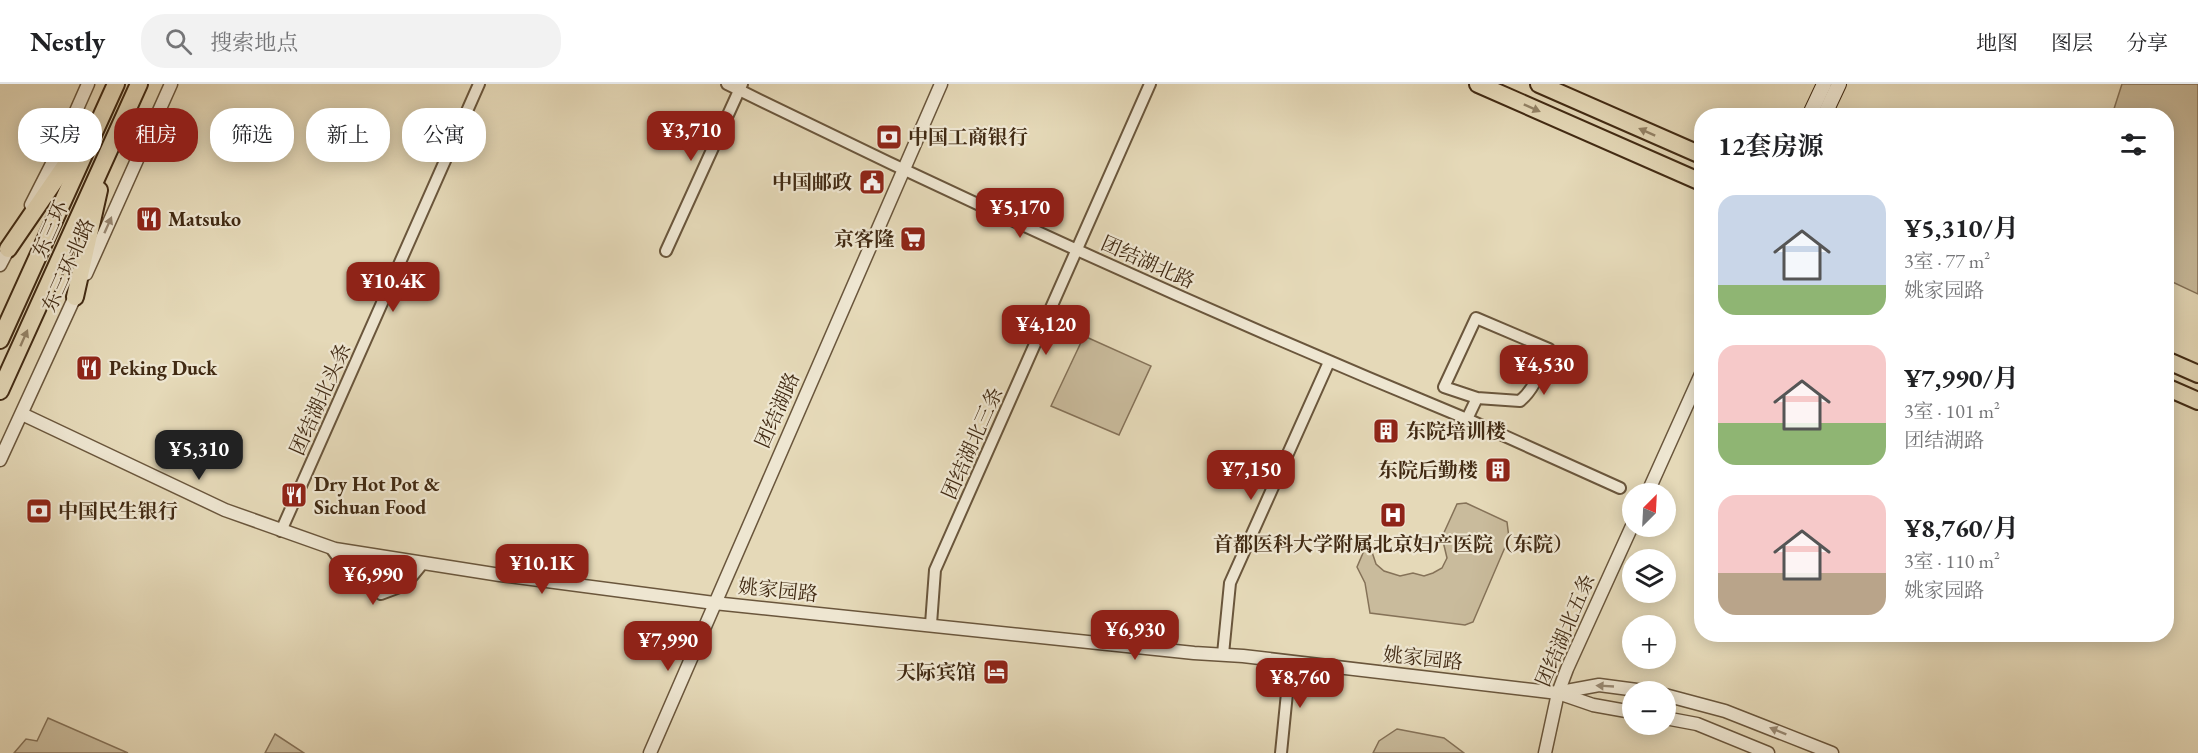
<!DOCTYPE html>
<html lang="zh">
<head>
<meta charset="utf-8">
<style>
	body { margin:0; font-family:"EB Garamond","Noto Serif SC",serif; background:#f2f2f2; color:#202124; height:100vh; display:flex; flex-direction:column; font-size:22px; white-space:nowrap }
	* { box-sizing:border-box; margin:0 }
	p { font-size:20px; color:#757577 }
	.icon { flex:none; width:33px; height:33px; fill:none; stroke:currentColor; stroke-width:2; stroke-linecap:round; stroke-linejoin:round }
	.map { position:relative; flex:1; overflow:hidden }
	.details { position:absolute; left:1694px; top:24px; width:480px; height:534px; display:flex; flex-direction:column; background:#fff; border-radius:24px; box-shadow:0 3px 15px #0003 }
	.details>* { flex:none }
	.top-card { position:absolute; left:18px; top:24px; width:570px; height:54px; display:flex; gap:12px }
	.needle { width:39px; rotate:24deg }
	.fabs { position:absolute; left:1622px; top:399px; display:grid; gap:12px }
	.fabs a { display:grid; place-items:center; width:54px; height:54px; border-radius:50%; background:#fff; box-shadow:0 3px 15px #0003; font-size:30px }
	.price { position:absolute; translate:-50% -51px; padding:0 14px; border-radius:12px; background:#8f2418; color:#fff; font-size:20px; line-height:39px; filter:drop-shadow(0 2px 3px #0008) }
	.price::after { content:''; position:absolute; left:50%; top:36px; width:18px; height:14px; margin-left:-9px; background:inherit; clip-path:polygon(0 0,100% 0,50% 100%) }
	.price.on { background:#222; color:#fff }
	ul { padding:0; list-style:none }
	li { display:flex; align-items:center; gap:18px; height:150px; padding:0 24px }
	li span { display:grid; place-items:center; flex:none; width:168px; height:120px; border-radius:18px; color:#555 }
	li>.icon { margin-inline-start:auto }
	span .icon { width:72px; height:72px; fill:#fffc; stroke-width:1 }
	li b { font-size:26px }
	h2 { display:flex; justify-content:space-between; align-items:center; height:72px; padding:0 24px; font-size:26px }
	.tag { padding:0 21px; border-radius:24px; background:#fff; box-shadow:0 3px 15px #0003; font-size:21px; line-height:54px }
	.tag.on { background:#8f2418; color:#fff }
	header { display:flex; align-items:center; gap:36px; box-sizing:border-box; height:84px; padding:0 30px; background:#fff; border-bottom:2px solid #e0e0e0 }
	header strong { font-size:28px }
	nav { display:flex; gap:33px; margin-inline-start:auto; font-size:21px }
	.search { width:420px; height:54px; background:#f2f2f2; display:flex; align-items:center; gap:15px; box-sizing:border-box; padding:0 21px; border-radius:24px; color:#757577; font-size:22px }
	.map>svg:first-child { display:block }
	.green { fill:#c9bb9c; stroke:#857258; stroke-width:1.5 }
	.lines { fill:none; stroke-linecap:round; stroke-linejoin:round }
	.minor-casing { stroke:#6a563c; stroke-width:14 }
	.tertiary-casing { stroke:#6a563c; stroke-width:15 }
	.secondary-casing { stroke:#412a13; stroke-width:16 }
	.primary-casing { stroke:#412a13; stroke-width:20 }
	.trunk-casing { stroke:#412a13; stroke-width:20 }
	.minor { stroke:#eee6d1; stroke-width:10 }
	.tertiary { stroke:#eee6d1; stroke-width:12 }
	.secondary { stroke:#eee6d1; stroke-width:14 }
	.primary { stroke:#e5d9b8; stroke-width:16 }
	.trunk { stroke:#e5d9b8; stroke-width:16 }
	.oneway { fill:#938266 }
	.oneway2 { fill:#988872 }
	.labels { text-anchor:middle; stroke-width:4.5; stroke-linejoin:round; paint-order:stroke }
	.poi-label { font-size:20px; font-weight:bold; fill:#412a13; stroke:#eee6d1; text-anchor:start }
	.street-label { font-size:20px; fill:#412a13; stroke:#eee6d1 }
</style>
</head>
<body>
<header>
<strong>Nestly</strong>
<div class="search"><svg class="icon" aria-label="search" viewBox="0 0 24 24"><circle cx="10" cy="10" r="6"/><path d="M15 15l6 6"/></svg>搜索地点</div>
<nav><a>地图</a><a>图层</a><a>分享</a></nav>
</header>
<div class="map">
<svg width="2198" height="669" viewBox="0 0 2198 669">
	<rect width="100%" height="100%" fill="#e5d9b8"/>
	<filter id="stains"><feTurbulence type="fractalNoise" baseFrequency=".00333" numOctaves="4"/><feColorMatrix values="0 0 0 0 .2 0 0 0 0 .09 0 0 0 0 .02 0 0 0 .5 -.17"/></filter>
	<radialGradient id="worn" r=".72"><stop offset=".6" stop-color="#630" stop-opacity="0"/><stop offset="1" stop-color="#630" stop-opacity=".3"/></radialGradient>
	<g class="green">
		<path d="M2122,0H2198V210L2166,195V32L2112,31Z"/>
		<path d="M1084,252L1151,282L1119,351L1051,322Z"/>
		<path d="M1466,419L1507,438L1509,454L1473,538L1465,541L1370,529L1365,499L1357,483L1366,462H1370L1376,480L1384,487L1400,492L1413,489L1424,492L1433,489L1442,484L1447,474L1442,453L1457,420Z"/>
		<path d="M48,634L128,669H14L26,655L37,657Z"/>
		<path d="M1397,645L1444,654L1464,669H1373L1379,657Z"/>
		<path d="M275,650L304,669H265Z"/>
	</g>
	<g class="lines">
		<defs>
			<g id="minor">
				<path d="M727,0C970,120 1217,232 1467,335L1477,314L1520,317C1536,304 1541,283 1549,265L1476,234L1444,303L1477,314"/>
				<path d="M666,167L742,0"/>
				<path d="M1467,335L1620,404"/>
				<path d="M281,447L479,0"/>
				<path d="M331,464C347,487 357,497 381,510L405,501L423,479"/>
				<path d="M931,540L935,486L1150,0"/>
				<path d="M1223,570L1230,499L1329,278"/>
				<path d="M1281,669L1290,579"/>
			</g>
			<g id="tertiary">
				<path d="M31,121L57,70L88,0"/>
				<path d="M0,181L12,158"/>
				<path d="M86,190L171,0"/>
				<path d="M22,330L225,426L335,465L500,491L714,519L1194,569L1243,572L1558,609L1593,621L1632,628"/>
				<path d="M0,376L78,206"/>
				<path d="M1647,410L1701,290"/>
				<path d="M1561,608L1599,601L1652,608"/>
				<path d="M1665,611L1725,627L1832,669"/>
				<path d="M1665,634L1697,640L1768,669"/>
				<path d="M650,669L941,0"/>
				<path d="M1545,669L1558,609L1567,585L1632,442"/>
			</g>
			<g id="secondary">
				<path d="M1809,32L1824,0"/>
				<path d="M1824,32L1839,0"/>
			</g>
			<g id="primary">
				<path d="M1478,0L1701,98"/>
				<path d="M1539,0L1701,71"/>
				<path d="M2166,276L2198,290"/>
				<path d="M2166,303L2198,317"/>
			</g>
			<g id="trunk">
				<path d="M8,165L80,60"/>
				<path d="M75,213L99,106"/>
				<path d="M0,256L116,0"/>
				<path d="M0,307L139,0"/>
			</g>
		</defs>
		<use href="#minor" class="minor-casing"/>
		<use href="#tertiary" class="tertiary-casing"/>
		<use href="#secondary" class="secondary-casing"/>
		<use href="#primary" class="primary-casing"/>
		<use href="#trunk" class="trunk-casing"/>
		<use href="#minor" class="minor"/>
		<use href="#tertiary" class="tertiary"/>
		<use href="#secondary" class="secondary"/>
		<use href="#primary" class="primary"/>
		<use href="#trunk" class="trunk"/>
	</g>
	<defs><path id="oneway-solid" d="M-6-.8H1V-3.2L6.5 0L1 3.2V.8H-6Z" transform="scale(1.5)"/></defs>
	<g class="oneway">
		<use href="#oneway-solid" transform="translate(1532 24) rotate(24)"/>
		<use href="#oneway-solid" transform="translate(1647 48) rotate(-156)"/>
		<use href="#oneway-solid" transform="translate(24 254) rotate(-66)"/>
	</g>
	<g class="oneway2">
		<use href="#oneway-solid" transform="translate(108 141) rotate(-66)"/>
		<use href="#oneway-solid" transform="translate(1605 602) rotate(-177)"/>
		<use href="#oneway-solid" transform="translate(1778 647) rotate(-158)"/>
	</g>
	<defs>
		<symbol id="bank-square" viewBox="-11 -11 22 22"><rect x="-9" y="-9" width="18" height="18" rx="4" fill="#8f2418" stroke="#eee6d1"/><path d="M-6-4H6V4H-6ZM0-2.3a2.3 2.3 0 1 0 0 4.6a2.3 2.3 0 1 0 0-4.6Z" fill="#fff"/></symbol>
		<symbol id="civic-square" viewBox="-11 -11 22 22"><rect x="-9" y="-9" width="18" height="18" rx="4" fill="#8f2418" stroke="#eee6d1"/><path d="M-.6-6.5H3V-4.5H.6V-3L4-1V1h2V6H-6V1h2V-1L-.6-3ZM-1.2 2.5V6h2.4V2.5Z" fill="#fff"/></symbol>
		<symbol id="restaurant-square" viewBox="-11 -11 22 22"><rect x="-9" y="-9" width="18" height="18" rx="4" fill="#8f2418" stroke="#eee6d1"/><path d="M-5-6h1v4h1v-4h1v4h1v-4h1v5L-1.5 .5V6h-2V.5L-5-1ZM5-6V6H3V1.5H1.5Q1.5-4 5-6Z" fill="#fff"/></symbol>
		<symbol id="supermarket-square" viewBox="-11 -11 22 22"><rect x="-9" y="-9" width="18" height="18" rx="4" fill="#8f2418" stroke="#eee6d1"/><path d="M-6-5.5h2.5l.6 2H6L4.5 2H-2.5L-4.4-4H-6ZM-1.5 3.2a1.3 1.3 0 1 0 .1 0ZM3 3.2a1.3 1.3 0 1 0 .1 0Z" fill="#fff"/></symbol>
		<symbol id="building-square" viewBox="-11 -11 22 22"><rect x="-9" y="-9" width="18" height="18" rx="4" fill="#8f2418" stroke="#eee6d1"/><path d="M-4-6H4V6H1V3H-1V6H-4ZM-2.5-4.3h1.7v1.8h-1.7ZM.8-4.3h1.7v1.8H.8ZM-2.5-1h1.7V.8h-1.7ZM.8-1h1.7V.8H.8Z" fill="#fff"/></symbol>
		<symbol id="hospital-square" viewBox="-11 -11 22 22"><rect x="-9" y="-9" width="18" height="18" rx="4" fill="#8f2418" stroke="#eee6d1"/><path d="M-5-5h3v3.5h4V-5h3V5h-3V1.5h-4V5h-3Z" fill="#fff"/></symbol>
		<symbol id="hotel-square" viewBox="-11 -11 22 22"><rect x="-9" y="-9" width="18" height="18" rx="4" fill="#8f2418" stroke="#eee6d1"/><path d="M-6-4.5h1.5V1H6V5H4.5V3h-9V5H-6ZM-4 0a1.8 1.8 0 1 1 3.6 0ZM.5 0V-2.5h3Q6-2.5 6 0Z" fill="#fff"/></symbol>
	</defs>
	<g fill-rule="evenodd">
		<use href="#bank-square" x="874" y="38" width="30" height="30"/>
		<use href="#civic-square" x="857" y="83" width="30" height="30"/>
		<use href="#restaurant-square" x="134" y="120" width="30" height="30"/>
		<use href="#supermarket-square" x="898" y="140" width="30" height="30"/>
		<use href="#restaurant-square" x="74" y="269" width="30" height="30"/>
		<use href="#building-square" x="1371" y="332" width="30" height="30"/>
		<use href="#building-square" x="1483" y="371" width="30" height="30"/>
		<use href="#restaurant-square" x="279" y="396" width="30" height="30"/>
		<use href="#bank-square" x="24" y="412" width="30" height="30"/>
		<use href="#hospital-square" x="1378" y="416" width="30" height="30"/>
		<use href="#hotel-square" x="981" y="573" width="30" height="30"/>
	</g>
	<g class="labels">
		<g class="poi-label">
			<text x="908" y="60">中国工商银行</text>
			<text x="852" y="105" text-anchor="end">中国邮政</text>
			<text x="168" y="142">Matsuko</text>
			<text x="894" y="162" text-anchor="end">京客隆</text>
			<text x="109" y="291">Peking Duck</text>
			<text x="1406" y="354">东院培训楼</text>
			<text x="1478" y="393" text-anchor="end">东院后勤楼</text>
			<text x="314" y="407">Dry Hot Pot &amp;<tspan x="314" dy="23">Sichuan Food</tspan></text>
			<text x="58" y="434">中国民生银行</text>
			<text x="1393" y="467" text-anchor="middle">首都医科大学附属北京妇产医院（东院）</text>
			<text x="976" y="595" text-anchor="end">天际宾馆</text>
		</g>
		<g class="street-label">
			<text transform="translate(50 145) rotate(-66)" y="7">东三环</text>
			<text transform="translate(1148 178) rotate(24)" y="7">团结湖北路</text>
			<text transform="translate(68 181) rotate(-66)" y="7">东三环北路</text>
			<text transform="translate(320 315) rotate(-66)" y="7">团结湖北头条</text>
			<text transform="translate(777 326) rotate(-66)" y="7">团结湖路</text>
			<text transform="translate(972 359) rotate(-66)" y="7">团结湖北三条</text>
			<text transform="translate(778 506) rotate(6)" y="7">姚家园路</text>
			<text transform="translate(1565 546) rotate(-67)" y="7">团结湖北五条</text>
			<text transform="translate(1423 574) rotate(6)" y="7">姚家园路</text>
		</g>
	</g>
	<rect width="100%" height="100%" filter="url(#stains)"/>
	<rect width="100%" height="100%" fill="url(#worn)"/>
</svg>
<div class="fabs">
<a><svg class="needle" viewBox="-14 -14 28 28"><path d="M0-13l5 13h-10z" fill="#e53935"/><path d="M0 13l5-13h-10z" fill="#757577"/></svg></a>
<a><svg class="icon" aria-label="layers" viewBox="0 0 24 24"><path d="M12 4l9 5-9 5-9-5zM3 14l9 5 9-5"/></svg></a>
<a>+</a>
<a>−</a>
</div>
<b class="price" style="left:691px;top:78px">¥3,710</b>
<b class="price" style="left:1020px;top:155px">¥5,170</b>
<b class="price" style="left:393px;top:229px">¥10.4K</b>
<b class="price" style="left:1046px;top:272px">¥4,120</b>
<b class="price" style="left:1544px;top:312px">¥4,530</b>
<b class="price on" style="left:199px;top:397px">¥5,310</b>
<b class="price" style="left:1251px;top:417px">¥7,150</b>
<b class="price" style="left:542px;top:511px">¥10.1K</b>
<b class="price" style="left:373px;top:522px">¥6,990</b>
<b class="price" style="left:1135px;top:577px">¥6,930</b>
<b class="price" style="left:668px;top:588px">¥7,990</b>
<b class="price" style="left:1300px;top:625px">¥8,760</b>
<div class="top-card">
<a class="tag">买房</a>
<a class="tag on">租房</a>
<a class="tag">筛选</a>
<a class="tag">新上</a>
<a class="tag">公寓</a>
</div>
<section class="details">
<h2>12套房源<svg class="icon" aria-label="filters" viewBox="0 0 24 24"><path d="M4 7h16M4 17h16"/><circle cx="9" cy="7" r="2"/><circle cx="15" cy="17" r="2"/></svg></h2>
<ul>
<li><span style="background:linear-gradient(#c9d6e8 75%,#8fb573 0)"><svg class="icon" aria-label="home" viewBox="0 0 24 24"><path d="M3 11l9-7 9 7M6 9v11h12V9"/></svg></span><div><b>¥5,310/月</b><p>3室 · 77 m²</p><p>姚家园路</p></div></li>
<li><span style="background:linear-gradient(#f6c9c9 65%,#8fb573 0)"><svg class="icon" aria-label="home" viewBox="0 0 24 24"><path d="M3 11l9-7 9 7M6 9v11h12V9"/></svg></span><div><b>¥7,990/月</b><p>3室 · 101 m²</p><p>团结湖路</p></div></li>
<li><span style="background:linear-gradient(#f6c9c9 65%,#b9a48a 0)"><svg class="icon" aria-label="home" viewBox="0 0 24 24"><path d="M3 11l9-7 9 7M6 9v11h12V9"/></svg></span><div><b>¥8,760/月</b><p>3室 · 110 m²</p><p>姚家园路</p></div></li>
</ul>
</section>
</div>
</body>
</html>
